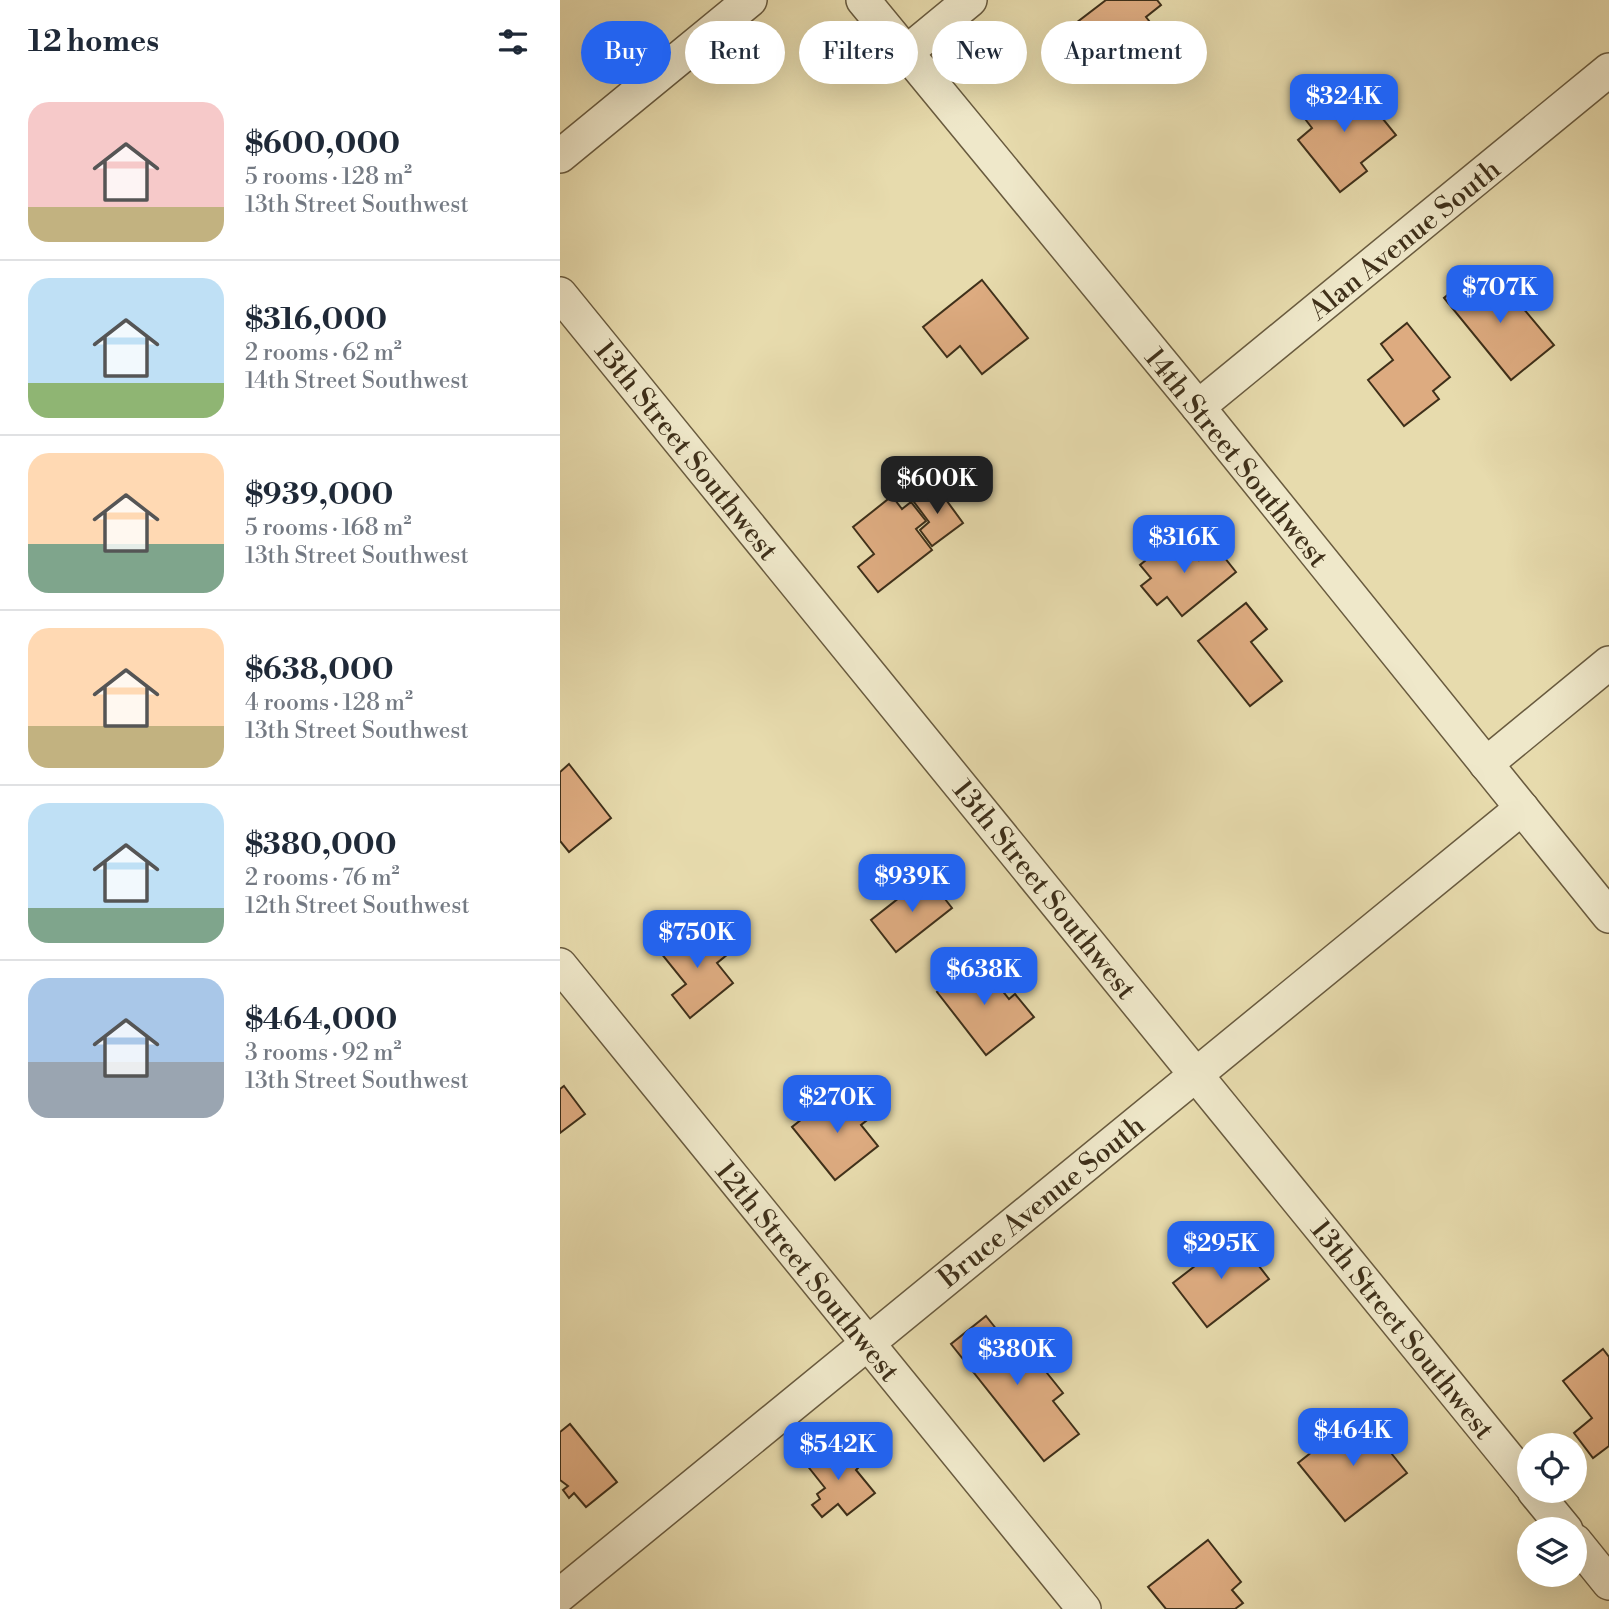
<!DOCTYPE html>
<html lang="en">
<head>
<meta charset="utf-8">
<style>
	body { margin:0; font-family:"Libre Bodoni",serif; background:#f2f2f3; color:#1f2937; height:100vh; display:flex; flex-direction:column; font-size:26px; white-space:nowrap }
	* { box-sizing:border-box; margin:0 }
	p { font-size:23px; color:#747a83 }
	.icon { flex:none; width:38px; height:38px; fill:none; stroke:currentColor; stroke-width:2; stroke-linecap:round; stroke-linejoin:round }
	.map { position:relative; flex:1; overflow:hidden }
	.details { display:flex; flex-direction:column; background:#fff; width:560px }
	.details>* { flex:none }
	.guide { position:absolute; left:21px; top:21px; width:665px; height:63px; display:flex; gap:14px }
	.controls { position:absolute; left:957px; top:1433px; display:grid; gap:14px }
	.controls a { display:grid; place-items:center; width:70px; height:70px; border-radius:50%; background:#fff; box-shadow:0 7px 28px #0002; font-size:35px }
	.price { position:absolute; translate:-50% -60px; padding:0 16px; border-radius:14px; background:#2563eb; color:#fff; font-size:23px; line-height:46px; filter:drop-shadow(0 2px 4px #0008) }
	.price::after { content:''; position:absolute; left:50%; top:42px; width:21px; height:16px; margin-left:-10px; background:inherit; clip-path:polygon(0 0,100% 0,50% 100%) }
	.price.current { background:#222; color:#fff }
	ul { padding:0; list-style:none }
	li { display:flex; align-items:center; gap:21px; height:175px; padding:0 28px }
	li+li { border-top:2px solid #e0e1e3 }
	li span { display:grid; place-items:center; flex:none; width:196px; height:140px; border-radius:21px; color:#555 }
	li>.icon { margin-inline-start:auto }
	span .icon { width:84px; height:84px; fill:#fffc; stroke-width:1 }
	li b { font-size:30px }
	h2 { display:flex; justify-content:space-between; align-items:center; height:84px; padding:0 28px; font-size:30px }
	.pill { padding:0 24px; border-radius:32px; background:#fff; box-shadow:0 7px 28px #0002; font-size:24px; line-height:63px }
	.pill.current { background:#2563eb; color:#fff }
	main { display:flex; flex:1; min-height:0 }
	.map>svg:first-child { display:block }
	.building { fill:#ddab80; stroke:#3f301a; stroke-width:2 }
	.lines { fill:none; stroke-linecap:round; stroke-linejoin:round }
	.street-casing { stroke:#695b3f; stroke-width:36 }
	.street { stroke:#efe8ca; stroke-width:33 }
	.labels { text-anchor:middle; stroke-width:5; stroke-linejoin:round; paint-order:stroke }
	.street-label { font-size:28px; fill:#3f301a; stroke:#efe8ca }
</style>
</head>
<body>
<main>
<section class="details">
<h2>12 homes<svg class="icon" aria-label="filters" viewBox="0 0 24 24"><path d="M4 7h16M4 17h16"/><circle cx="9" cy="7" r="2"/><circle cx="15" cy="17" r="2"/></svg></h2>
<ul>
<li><span style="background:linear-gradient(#f6c9c9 75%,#c2b280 0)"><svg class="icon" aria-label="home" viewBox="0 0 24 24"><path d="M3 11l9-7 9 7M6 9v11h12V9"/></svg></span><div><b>$600,000</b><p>5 rooms · 128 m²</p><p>13th Street Southwest</p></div></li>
<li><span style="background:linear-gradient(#bfe0f5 75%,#8fb573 0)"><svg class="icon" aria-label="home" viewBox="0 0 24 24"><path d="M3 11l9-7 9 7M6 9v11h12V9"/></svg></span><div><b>$316,000</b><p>2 rooms · 62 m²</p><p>14th Street Southwest</p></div></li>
<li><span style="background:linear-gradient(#ffd9b3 65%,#7fa58c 0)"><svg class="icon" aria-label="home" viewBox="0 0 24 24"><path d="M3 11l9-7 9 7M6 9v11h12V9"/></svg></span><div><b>$939,000</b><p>5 rooms · 168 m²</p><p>13th Street Southwest</p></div></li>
<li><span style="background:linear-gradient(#ffd9b3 70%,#c2b280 0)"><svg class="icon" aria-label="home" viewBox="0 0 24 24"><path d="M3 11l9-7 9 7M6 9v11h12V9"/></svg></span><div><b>$638,000</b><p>4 rooms · 128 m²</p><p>13th Street Southwest</p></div></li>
<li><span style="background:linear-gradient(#bfe0f5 75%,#7fa58c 0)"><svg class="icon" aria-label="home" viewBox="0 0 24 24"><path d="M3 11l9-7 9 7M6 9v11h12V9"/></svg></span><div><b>$380,000</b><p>2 rooms · 76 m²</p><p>12th Street Southwest</p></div></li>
<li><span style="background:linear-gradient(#a9c7e8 60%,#9aa5b1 0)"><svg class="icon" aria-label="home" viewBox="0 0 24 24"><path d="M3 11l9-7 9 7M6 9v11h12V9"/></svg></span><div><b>$464,000</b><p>3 rooms · 92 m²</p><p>13th Street Southwest</p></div></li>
</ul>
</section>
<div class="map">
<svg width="1049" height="1609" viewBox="0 0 1049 1609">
	<rect width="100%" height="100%" fill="#e7dbad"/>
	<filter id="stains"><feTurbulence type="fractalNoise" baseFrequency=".00286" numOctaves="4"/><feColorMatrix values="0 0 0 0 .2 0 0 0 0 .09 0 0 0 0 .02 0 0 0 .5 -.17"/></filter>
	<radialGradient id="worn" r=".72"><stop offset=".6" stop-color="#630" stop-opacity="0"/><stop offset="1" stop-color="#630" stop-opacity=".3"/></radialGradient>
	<g class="building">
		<path d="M546,0H597L601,5L586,17L597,31L574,49L562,34L539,52L516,23Z"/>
		<path d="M789,77L836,135L801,163L807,171L780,192L738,140L752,128L742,115Z"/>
		<path d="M937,277L994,345L951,380L884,298L907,279L919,293Z"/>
		<path d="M422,280L468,338L422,374L400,346L387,357L363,327Z"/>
		<path d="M847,323L890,377L873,391L879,399L844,426L808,380L833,360L821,344Z"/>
		<path d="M376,486L403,523L372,546L360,530L369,522L354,502Z"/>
		<path d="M332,496L342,509L351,502L366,521L356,529L372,550L318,592L298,567L314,554L293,527Z"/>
		<path d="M618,534L639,560L656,547L676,572L622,616L607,597L597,605L581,586L591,578L580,565Z"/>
		<path d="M686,603L707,629L691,642L722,681L690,706L638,641Z"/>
		<path d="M9,764L51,818L9,852L0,841V772Z"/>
		<path d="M367,876L392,908L336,952L311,920Z"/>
		<path d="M129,928L140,942L151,933L168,954L157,963L173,983L130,1018L112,995L126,984L100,952Z"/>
		<path d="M418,960L449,999L455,994L474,1017L426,1055L377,992Z"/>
		<path d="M4,1086L25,1114L0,1133V1089Z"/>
		<path d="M275,1093L286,1107L296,1098L311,1117L301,1125L318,1146L275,1180L232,1127Z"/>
		<path d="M675,1235L709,1279L647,1327L613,1283Z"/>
		<path d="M426,1316L453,1350L463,1343L503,1393L493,1401L519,1434L484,1461L391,1344Z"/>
		<path d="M1043,1349L1049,1357V1446L1033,1458L1014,1433L1032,1418L1003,1381Z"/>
		<path d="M800,1414L847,1473L785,1521L738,1463Z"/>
		<path d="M10,1424L57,1482L26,1507L14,1493L9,1498L3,1490L8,1486L0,1480V1432Z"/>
		<path d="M274,1442L291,1463L294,1461L299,1467L296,1470L315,1493L287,1515L278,1504L262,1517L252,1505L260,1499L257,1494L265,1488L246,1464Z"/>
		<path d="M648,1540L681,1582L672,1590L683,1603L675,1609H606L588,1587Z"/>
	</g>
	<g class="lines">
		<defs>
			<g id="street">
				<path d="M303,0L638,407L1049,916"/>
				<path d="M347,52L410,0"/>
				<path d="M0,156L190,0"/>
				<path d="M0,294L970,1485"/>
				<path d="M638,407L1049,70"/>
				<path d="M926,764L1049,663"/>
				<path d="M0,965L524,1609"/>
				<path d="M974,1491L1006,1530"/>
				<path d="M1015,1541L1049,1583"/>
				<path d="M0,1595L962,808"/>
			</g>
		</defs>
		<use href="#street" class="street-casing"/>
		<use href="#street" class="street"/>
	</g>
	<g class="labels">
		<g class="street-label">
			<text transform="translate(844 239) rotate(-39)" y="10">Alan Avenue South</text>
			<text transform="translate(127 450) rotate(51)" y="10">13th Street Southwest</text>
			<text transform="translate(677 457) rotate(51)" y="10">14th Street Southwest</text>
			<text transform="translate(485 889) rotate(51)" y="10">13th Street Southwest</text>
			<text transform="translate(481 1201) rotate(-39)" y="10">Bruce Avenue South</text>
			<text transform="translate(248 1271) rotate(51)" y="10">12th Street Southwest</text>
			<text transform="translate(843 1329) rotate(51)" y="10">13th Street Southwest</text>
		</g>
	</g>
	<rect width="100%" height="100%" filter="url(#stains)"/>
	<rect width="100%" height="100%" fill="url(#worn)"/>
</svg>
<div class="controls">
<a><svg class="icon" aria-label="locate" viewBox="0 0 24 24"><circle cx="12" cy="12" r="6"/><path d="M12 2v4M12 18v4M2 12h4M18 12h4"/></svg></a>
<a><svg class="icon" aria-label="layers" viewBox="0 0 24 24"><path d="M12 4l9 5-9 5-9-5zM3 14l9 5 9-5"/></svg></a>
</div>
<b class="price" style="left:784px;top:134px">$324K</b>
<b class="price" style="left:940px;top:325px">$707K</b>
<b class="price current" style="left:377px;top:516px">$600K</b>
<b class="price" style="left:624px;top:575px">$316K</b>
<b class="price" style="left:352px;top:914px">$939K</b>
<b class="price" style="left:137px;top:970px">$750K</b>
<b class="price" style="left:424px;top:1007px">$638K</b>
<b class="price" style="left:277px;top:1135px">$270K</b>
<b class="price" style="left:661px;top:1281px">$295K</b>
<b class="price" style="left:457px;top:1387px">$380K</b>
<b class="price" style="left:793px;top:1468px">$464K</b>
<b class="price" style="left:278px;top:1482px">$542K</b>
<div class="guide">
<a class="pill current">Buy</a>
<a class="pill">Rent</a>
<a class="pill">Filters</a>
<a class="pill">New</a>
<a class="pill">Apartment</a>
</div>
</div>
</main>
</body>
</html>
